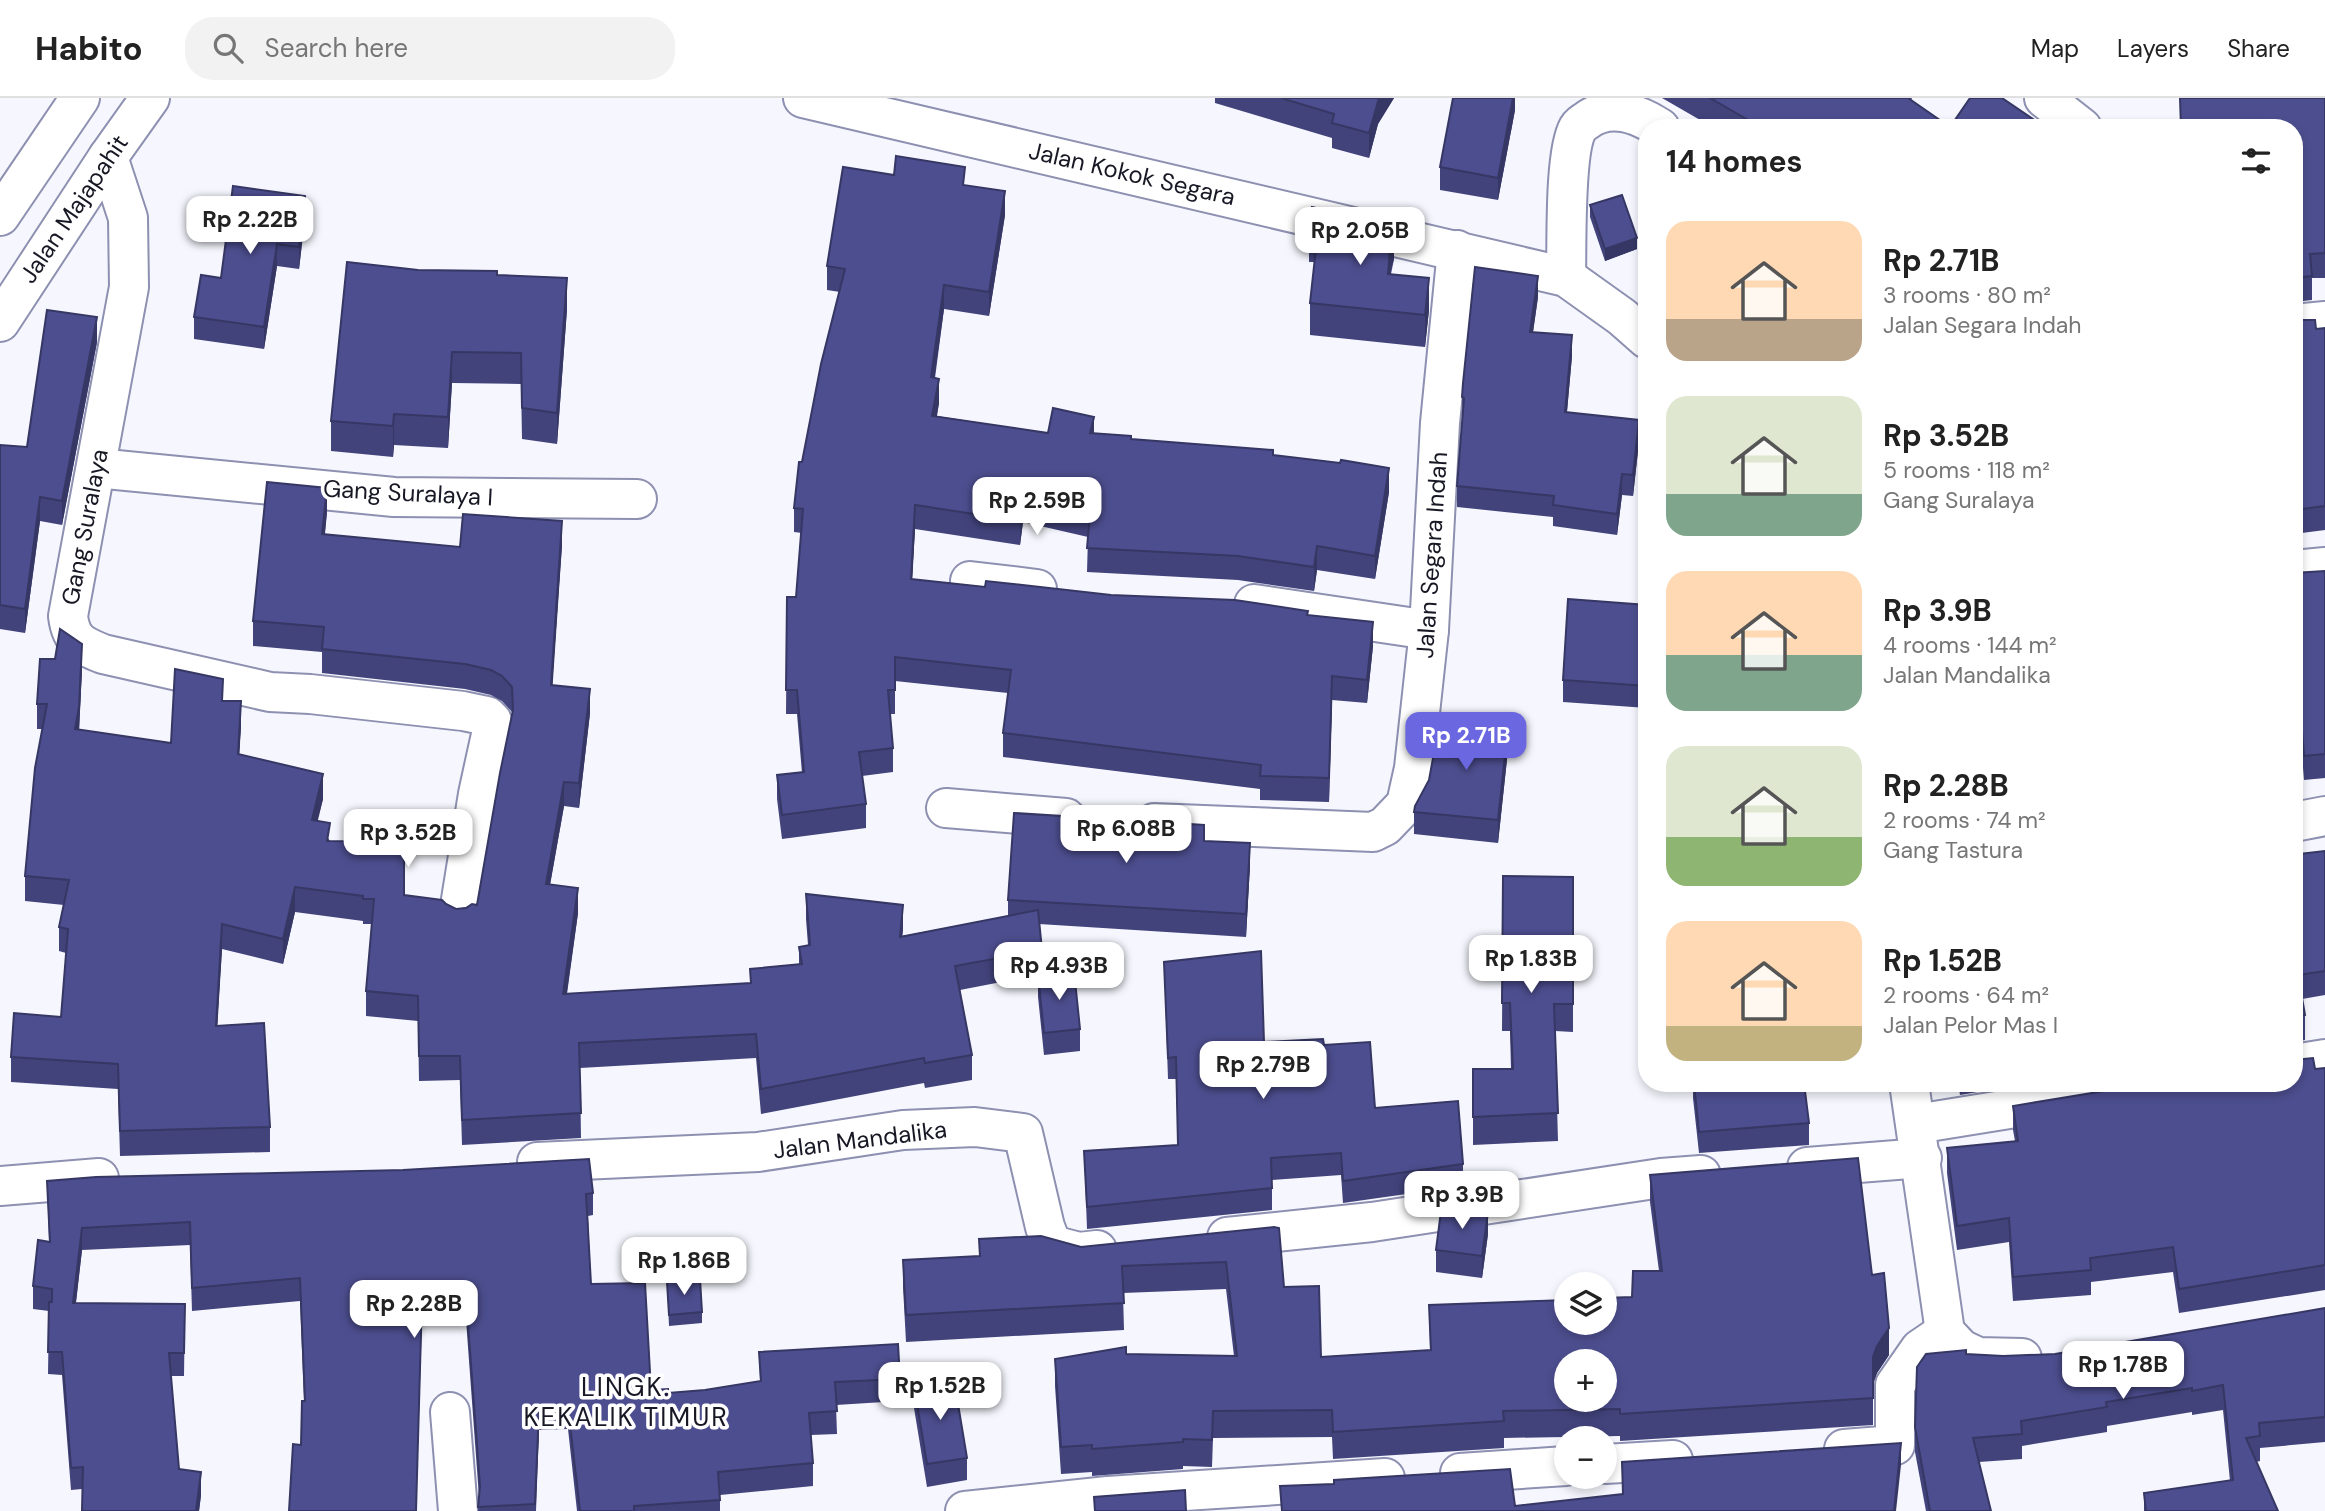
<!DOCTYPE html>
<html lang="en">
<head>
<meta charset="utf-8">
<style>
	body { margin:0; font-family:"DM Sans",sans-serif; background:#f2f2f2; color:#222; height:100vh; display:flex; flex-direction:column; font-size:26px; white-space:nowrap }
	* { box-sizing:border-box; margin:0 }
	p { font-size:23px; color:#767676 }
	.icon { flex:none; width:38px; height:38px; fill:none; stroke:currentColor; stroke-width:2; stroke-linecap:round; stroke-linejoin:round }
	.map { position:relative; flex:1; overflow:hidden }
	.details { position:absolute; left:1638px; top:21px; width:665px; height:973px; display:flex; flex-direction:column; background:#fff; border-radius:28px; box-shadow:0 4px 10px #0003 }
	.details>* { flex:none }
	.buttons { position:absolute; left:1554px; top:1174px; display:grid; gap:14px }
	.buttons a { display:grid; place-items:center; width:63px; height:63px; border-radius:50%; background:#fff; box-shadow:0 4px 10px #0003; font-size:35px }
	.price { position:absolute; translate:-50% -60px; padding:0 16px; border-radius:14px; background:#fff; color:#222; font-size:23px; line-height:46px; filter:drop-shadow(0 2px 4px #0008) }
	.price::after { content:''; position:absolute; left:50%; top:42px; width:21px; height:16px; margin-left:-10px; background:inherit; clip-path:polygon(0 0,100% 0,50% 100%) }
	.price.active { background:#6b67e1; color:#fff }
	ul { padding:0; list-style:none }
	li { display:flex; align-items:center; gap:21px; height:175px; padding:0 28px }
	li span { display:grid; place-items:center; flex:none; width:196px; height:140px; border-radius:21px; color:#555 }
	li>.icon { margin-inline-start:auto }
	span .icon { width:84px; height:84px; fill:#fffc; stroke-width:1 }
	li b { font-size:30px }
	h2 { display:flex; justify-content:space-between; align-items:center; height:84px; padding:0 28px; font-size:30px }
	header { display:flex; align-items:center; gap:42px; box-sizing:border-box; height:98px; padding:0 35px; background:#fff; border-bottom:2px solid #e0e0e0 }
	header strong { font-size:33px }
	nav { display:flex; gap:38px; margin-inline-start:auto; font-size:24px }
	.search { width:490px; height:63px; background:#f2f2f2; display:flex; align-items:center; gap:18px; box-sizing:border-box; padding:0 24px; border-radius:28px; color:#767676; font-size:26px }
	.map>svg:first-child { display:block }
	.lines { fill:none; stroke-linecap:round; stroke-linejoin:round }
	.minor-casing { stroke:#8d90b0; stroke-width:42 }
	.major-casing { stroke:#8d90b0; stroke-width:42 }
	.minor { stroke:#fff; stroke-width:38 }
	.major { stroke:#fff; stroke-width:38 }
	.wall { fill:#42437b }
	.shaded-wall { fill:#363764 }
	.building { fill:#4d4e8f; stroke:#363764; stroke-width:2; fill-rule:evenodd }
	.labels { text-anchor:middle; stroke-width:7; stroke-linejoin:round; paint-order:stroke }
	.street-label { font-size:24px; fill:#171824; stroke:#fff }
	.neighbourhood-label { font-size:26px; letter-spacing:2px; fill:#171824; stroke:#fff }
</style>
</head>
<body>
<header>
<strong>Habito</strong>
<div class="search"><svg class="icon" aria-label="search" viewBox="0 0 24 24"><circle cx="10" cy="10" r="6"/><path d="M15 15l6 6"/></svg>Search here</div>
<nav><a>Map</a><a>Layers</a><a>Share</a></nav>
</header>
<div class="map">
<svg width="2325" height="1413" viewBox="0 0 2325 1413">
	<rect width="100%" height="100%" fill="#f6f7fe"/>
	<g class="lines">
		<defs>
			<g id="minor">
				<path d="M803,0L1566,179L1622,219L1647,241"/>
				<path d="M2044,0L2082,30"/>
				<path d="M108,59L128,120L129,189L68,518C71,543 81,547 103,556L270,594L310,596L463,613L487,618L492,623V632L478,696L459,814"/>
				<path d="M1566,179C1567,147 1564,54 1578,30C1579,28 1584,24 1586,23C1609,5 1637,15 1660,30"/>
				<path d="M2294,226L2325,223"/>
				<path d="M96,370L394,399L637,401"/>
				<path d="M2294,472L2325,469"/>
				<path d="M970,483L1037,491"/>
				<path d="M1254,506L1429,532"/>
				<path d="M946,710L1066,720"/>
				<path d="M2294,724L2325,718"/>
				<path d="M1154,725L1373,734L1385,728L1406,706L1414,670L1429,532L1440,325L1457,152"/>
				<path d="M2294,966L2325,961"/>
				<path d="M1909,985L1945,1234L1961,1251L1978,1259L2022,1260"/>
				<path d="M1916,1026L2171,985"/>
				<path d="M537,1064L758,1054L903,1032L975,1029L1023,1035L1045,1129L1052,1147L1079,1154L1097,1152"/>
				<path d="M1807,1069L1922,1060"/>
				<path d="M0,1088L99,1080"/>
				<path d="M1227,1139L1372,1124L1661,1080L1701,1077"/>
				<path d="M450,1314L458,1413"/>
				<path d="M1844,1351L1895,1347V1287L1920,1251L1945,1234"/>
				<path d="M1605,1366L1673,1362"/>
				<path d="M1460,1375L1566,1368"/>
				<path d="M965,1413L1108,1398L1385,1380"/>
			</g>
			<g id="major">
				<path d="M0,118L80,0"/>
				<path d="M0,224L108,59L150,0"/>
			</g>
		</defs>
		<use href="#minor" class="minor-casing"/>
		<use href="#major" class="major-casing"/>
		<use href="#minor" class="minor"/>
		<use href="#major" class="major"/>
	</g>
	<g class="wall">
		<path d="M1215,0H1394L1378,26L1369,60L1332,50V40L1215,5Z"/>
		<path d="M1515,0V12L1498,102L1440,92V69Z"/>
		<path d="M1662,0H1912L1911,2L1950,29L2046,30H1714Z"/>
		<path d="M2180,0H2325V180H2312V202L2294,204V30H2180Z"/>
		<path d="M965,87L1005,117L989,218L944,211L935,280L939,305L937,318L1048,335H1094L1131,341L1273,357L1389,394L1375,481L1317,472L1314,493L1238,482L1087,474L1088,439L1023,424L1020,447L915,431L912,481L985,489L1111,497L1308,517L1373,548L1367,605L1332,602L1329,704L1260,702V691L1003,659V635L1008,595L895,583V616H890L893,650V674L862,678L866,706V730L782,741L777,701V677L802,675L797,616H786L787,499H796L802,435L794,434V410L802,364L840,194L827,192V168Z"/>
		<path d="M1590,107L1637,151L1605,163L1590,119Z"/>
		<path d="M1312,109L1394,161L1391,176L1429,212L1425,249L1310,237V205L1315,164H1309V131Z"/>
		<path d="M305,120L299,171L277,168L264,251L194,241V219L221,180Z"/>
		<path d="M418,172L497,177L567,211L557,346L522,341L521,286L452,285L448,350L394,347L393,359L331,353V323Z"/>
		<path d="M1538,199L1533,234L1572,258L1567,314L1639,344L1633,398L1622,397L1617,437L1553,428V419L1457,409V388L1463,321L1462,299Z"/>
		<path d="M2294,222L2316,231L2325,230V432L2294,436Z"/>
		<path d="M97,244L62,427L40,423L25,535L0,531V347L27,349Z"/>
		<path d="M327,414L325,436L460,449L562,447L552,587L590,615L579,710L564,708L550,786L578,815L567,896L750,885V871L799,866V849L808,847L806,821V796L903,831L902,838L1008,818V802L1204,743L1250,767L1246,839L1039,826L1042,852V876L1080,931V953L1044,957L1038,899V877L960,892L972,957V982L925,990L924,985L761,1016L756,960L580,970L581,1040L462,1047L460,982L419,983L418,923L366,918V893L372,826H363V823L295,814L283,866L222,851L217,927L270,1029V1054L120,1058L118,991L11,984V959L61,919L66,855L59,853V829L64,807L25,803V778L42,631H37V606L82,571L79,632L171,645L223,603L241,628L239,656L323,701L317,723L330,743L404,797L446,806L456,811L477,807L512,617V614L502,603L491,597L465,591L322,575V554L253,548V523Z"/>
		<path d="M2325,473V680L2304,682L2297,595L2294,596V475Z"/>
		<path d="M1647,507V610L1563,604V582Z"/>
		<path d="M1508,652L1498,745L1414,736V714L1429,682Z"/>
		<path d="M2294,720L2299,756L2325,753V897L2302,901L2305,917V942L2294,944Z"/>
		<path d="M1503,778L1573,779V934L1555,933L1558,1043L1473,1047V971H1511L1510,933H1502Z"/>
		<path d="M1164,864L1264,944L1324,947L1375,1010L1463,1066V1088L1343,1105L1341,1077L1272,1082V1112L1087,1131L1084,1053L1178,1047L1176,981H1168Z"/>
		<path d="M2325,970V1192L2179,1215L2173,1174L2091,1184V1197L2013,1203L2009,1144L1957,1152L1947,1075V1050L2015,1043L2013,1032V1008Z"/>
		<path d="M1693,985H1804L1809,1025V1047L1699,1055L1693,1000Z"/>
		<path d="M1958,985H2032L1960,997Z"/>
		<path d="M1650,1077L1872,1177L1889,1257L1877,1275L1873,1286V1327L1620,1343V1338L1504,1340V1350L1333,1361L1332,1339L1213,1340L1212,1369L1183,1368V1371L1092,1378V1374L1061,1376L1055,1288V1261L1126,1256L1234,1258L1226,1191L1123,1195L1124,1232L906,1244L903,1189V1162L979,1158V1141L1081,1149L1274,1129L1284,1189L1321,1259L1430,1252L1429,1207L1632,1199L1659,1173L1650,1104Z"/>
		<path d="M47,1083L593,1095V1117L588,1118L591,1186L651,1292L668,1295L705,1292L760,1283L759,1254L900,1281V1303L836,1307L837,1336L811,1337L813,1365V1388L720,1397V1413H577L568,1331L539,1332L536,1413H478L479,1399L466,1222H422L416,1413H289L301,1347L304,1303L300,1203L192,1213L190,1147L82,1152L76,1205L185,1206L184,1278H171L179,1371L201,1397L199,1413H82V1391L71,1392L62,1277L48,1276L49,1213L33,1211V1188L49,1143Z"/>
		<path d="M1488,1136L1482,1180L1436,1174V1152Z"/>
		<path d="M667,1184L702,1214V1225L669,1228Z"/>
		<path d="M2325,1210V1344L2260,1350V1363L2256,1364L2278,1413H2144V1395L2230,1383L2223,1312L2192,1317V1314L2107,1328V1334L2022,1348V1361L1979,1364L1991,1413H1926L1915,1354V1329L1966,1256L2003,1258L2055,1256Z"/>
		<path d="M914,1288L967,1360V1382L927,1389L914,1310Z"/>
	</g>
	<g class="shaded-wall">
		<path d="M1379,0H1394L1378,26L1369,60V35Z"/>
		<path d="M1513,0H1515V12L1498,102V80Z"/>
		<path d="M1005,93V117L989,218V194Z"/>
		<path d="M305,98V120L299,171V149Z"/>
		<path d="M1394,129V161L1391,171L1388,208V176L1391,139Z"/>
		<path d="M1637,140V151L1605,163V151Z"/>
		<path d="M277,146V168L264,251V229Z"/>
		<path d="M1538,178V199L1530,255V234Z"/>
		<path d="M567,180V211L557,346V315Z"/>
		<path d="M1429,180V212L1425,249V217Z"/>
		<path d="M944,187V211L931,303V279Z"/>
		<path d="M97,219V244L62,427V403Z"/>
		<path d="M1572,237V258L1565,335V314Z"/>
		<path d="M452,254V285L448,350V319Z"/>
		<path d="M939,281V305L932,342V318Z"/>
		<path d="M394,316V347L393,359V328Z"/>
		<path d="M1094,319V343L1090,335Z"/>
		<path d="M1639,322V344L1633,398V377Z"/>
		<path d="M1389,370V394L1375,481V458Z"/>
		<path d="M1622,376V397L1617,437V416Z"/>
		<path d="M327,390V414L322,460V436Z"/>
		<path d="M40,399V423L25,535V511Z"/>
		<path d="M1023,401V424L1020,447V423Z"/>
		<path d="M915,407V431L911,505V481Z"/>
		<path d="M562,423V447L551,612V587Z"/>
		<path d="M1317,448V472L1314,493V469Z"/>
		<path d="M1373,524V548L1367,605V582Z"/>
		<path d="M82,546V571L79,634L75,631Z"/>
		<path d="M1332,578V602L1329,704V680Z"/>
		<path d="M590,591V615L579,710V685Z"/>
		<path d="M241,603V628L238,681V656Z"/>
		<path d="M1508,630V652L1498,745V722Z"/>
		<path d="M323,676V701L312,747V722Z"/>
		<path d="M564,684V708L546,810V786Z"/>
		<path d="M1250,745V767L1246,839V816Z"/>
		<path d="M295,789V814L283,866V841Z"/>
		<path d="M578,790V815L563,921V896Z"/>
		<path d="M903,807V831L900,864V839Z"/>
		<path d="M222,826V851L216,952V928Z"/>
		<path d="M1488,1114V1136L1482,1180V1158Z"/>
		<path d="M82,1130V1152L73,1228V1205Z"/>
		<path d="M1889,1230V1257L1877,1275L1873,1286V1327V1259L1877,1248Z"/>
		<path d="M539,1310V1332L535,1413V1406Z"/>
		<path d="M1901,1345V1367L1896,1413H1894Z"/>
		<path d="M201,1374V1397L199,1413H196Z"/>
	</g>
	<g class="building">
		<path d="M1281,0H1379L1369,35L1332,25L1334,16Z"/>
		<path d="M1453,0H1513L1498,80L1440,69Z"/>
		<path d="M1710,0H1908L1950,29L1970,0H2002L2046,30H1762Z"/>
		<path d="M2180,0H2325V155L2310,156L2312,178L2294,180V30H2181Z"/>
		<path d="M896,58L965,69L963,87L1005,93L989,194L944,187L931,279L939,281L932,318L1048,335L1053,310L1094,319L1090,335L1131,338V341L1273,352V357L1340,365L1341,362L1389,370L1375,458L1317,448L1314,469L1238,458L1087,450L1090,416L1023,401L1020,423L915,407L911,481L985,489L986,483L1111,497L1235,502L1308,513L1307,517L1373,524L1367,582L1332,578L1329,680L1260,678L1261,667L1003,635L1011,572L895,559V592H888L893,650L859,654L866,706L782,717L777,677L804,674L797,592H786L787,499H796L803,411L794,410L799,364H802L821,266L845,171L827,168L843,69L894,77Z"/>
		<path d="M233,88L305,98L299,149L277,146L264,229L194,219L201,177L221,180Z"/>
		<path d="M1622,97L1637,140L1605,151L1590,107Z"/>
		<path d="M1312,109L1394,129L1391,139L1388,176L1429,180L1425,217L1310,205L1318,132L1309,131Z"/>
		<path d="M347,164L418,172L497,173V177L567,180L557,315L522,310L521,255L452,254L448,319L394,316L393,328L331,323Z"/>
		<path d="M1475,169L1538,178L1530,234L1572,237L1565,314L1639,322L1633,377L1622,376L1617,416L1553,407L1554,398L1457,388L1464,300L1462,299L1463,285Z"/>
		<path d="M47,212L97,219L62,403L40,399L25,511L0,507V347L27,349Z"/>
		<path d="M2294,222H2315L2316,231L2325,230V408L2294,412Z"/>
		<path d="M267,384L327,390L322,436L460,449L463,416L562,423L551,587L590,591L579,685L564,684L546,786L578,790L563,896L751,885L750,871L802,866L799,849L810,847L806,796L903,807L900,839L1038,812L1042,852L955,868L972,957L925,965L924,960L761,991L756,936L579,945L581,1015L462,1022L460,958H419L418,898L366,893L374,801H363V798L295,789L283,841L222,826L216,928L264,925L270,1029L120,1033L118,966L11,959L14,915L61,919L68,831L59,829L69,782L25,778L35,670L47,606H37L40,561H55L60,531L82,546L79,609L75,631L171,645L175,571L223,581L222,603H241L238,656L323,676L312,722L330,725L327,743L404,744V797L442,802L446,806L456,811L466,810L472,806L477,807L500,675L513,612L512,589L502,578L491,572L465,566L322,551L324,529L253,523Z"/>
		<path d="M2325,473V656L2304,658L2297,571H2294V475Z"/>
		<path d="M1568,501L1647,507V588L1563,582Z"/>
		<path d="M1440,622L1508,630L1498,722L1414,714L1415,708L1429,682Z"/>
		<path d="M1014,715L1204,727V743L1250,745L1246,816L1008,802Z"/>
		<path d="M2294,720L2296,721L2299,756L2325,753V873L2298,877L2305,917L2294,919Z"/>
		<path d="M1503,778L1573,779V906H1554L1558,1015L1473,1019V971H1513L1510,905H1502Z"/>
		<path d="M1261,853L1264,944L1323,941L1324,947L1370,944L1375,1010L1458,1003L1463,1066L1343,1083L1341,1055L1271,1060L1272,1090L1087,1109L1084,1053L1178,1047L1176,959L1168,960L1164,864Z"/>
		<path d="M1074,873L1080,931L1044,935L1038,877Z"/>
		<path d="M2313,960L2315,971L2325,970V1167L2179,1191L2173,1149L2090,1160L2091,1172L2013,1179L2009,1120L1957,1128L1947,1050L2018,1043L2013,1008L2153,985H2294V962Z"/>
		<path d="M1694,985H1804L1809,1025L1699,1034Z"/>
		<path d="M1858,1060L1872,1177L1884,1175L1889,1230L1877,1248L1873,1259V1300L1620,1316V1311L1503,1313L1504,1323L1333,1334L1332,1312L1213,1313L1212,1342L1183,1341V1344L1092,1351V1347L1061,1349L1055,1261L1126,1249V1256L1237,1258L1226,1164L1122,1168L1124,1205L906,1217L903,1162L980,1158L979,1141L1041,1138L1081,1149L1274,1129L1279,1130L1284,1189L1319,1188L1321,1259L1431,1252L1429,1207L1566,1202V1225H1605V1200L1632,1199L1633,1173H1662L1650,1077ZM1566,1264H1605V1302H1566Z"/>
		<path d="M589,1061L593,1095L586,1096L591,1186L645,1185L651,1292L668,1291V1295L705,1292L761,1283L759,1254L898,1246L900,1281L835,1284L837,1313L809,1315L813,1365L718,1374L720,1402L634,1408V1413H580L568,1309L539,1310L535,1406L478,1409L480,1388L466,1199H422L416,1413H289L293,1346L301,1347L302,1303H305L300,1180L192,1190L190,1124L82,1130L73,1205L185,1206L184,1255H169L179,1371L201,1374L196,1413H82L83,1369L71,1370L62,1254H48L49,1204H52V1191L33,1188L38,1142L50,1144L47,1083L96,1079L403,1072Z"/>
		<path d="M1460,1110L1488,1114L1482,1158L1436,1152L1441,1113Z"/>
		<path d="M700,1181L702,1214L669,1217L667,1184Z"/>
		<path d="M2325,1210V1319L2259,1325L2260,1338L2246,1340L2278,1413H2146L2144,1395L2233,1382L2223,1287L2192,1293V1290L2106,1304L2107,1309L2021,1323L2022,1336L1973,1340L1991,1413H1930L1915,1329L1917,1269L1926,1256L1966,1252V1256L2003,1258L2055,1256Z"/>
		<path d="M954,1282L967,1360L927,1366L914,1288Z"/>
		<path d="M1901,1345L1894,1413H1282L1280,1388L1334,1386V1382L1510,1371L1515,1408L1623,1396L1622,1364Z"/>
		<path d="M1185,1392L1186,1413H1095L1094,1399Z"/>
	</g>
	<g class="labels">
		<g class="street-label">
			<text transform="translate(1132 76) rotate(13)" y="8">Jalan Kokok Segara</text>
			<text transform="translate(74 111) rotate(-56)" y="8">Jalan Majapahit</text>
			<text transform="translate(408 395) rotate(3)" y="8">Gang Suralaya I</text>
			<text transform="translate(85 429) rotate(-79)" y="8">Gang Suralaya</text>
			<text transform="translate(1432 457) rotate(-86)" y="8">Jalan Segara Indah</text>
			<text transform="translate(860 1042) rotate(-7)" y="8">Jalan Mandalika</text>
		</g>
		<g class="neighbourhood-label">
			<text x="626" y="1298">LINGK.<tspan x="626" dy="30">KEKALIK TIMUR</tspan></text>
		</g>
	</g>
</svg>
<div class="buttons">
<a><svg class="icon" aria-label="layers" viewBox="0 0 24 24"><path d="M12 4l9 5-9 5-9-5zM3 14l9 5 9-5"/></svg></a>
<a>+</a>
<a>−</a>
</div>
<b class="price" style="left:250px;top:158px">Rp 2.22B</b>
<b class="price" style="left:1360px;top:169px">Rp 2.05B</b>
<b class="price" style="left:1037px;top:439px">Rp 2.59B</b>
<b class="price active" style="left:1466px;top:674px">Rp 2.71B</b>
<b class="price" style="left:1126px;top:767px">Rp 6.08B</b>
<b class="price" style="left:408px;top:771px">Rp 3.52B</b>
<b class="price" style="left:1531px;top:897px">Rp 1.83B</b>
<b class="price" style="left:1059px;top:904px">Rp 4.93B</b>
<b class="price" style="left:1263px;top:1003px">Rp 2.79B</b>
<b class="price" style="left:1462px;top:1133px">Rp 3.9B</b>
<b class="price" style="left:684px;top:1199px">Rp 1.86B</b>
<b class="price" style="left:414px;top:1242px">Rp 2.28B</b>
<b class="price" style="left:2123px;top:1303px">Rp 1.78B</b>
<b class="price" style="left:940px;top:1324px">Rp 1.52B</b>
<section class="details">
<h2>14 homes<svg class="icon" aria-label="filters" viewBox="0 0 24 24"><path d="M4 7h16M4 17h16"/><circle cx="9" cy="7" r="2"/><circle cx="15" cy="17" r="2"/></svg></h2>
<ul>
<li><span style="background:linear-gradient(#ffd9b3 70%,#b9a48a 0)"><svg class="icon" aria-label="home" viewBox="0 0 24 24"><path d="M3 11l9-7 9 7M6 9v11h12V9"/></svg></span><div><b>Rp 2.71B</b><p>3 rooms · 80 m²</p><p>Jalan Segara Indah</p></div></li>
<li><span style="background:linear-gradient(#dfe7d0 70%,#7fa58c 0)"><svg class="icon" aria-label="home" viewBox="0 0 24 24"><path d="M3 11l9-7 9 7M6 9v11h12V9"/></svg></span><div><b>Rp 3.52B</b><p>5 rooms · 118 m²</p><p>Gang Suralaya</p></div></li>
<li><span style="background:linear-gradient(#ffd9b3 60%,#7fa58c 0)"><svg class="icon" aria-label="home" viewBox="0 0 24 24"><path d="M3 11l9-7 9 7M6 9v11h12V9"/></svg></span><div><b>Rp 3.9B</b><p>4 rooms · 144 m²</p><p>Jalan Mandalika</p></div></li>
<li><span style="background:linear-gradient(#dfe7d0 65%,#8fb573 0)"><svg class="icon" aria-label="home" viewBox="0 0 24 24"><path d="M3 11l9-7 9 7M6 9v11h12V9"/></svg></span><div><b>Rp 2.28B</b><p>2 rooms · 74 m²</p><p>Gang Tastura</p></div></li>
<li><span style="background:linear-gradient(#ffd9b3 75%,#c2b280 0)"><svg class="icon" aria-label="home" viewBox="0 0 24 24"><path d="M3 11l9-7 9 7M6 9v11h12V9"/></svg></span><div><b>Rp 1.52B</b><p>2 rooms · 64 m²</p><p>Jalan Pelor Mas I</p></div></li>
</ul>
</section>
</div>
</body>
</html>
